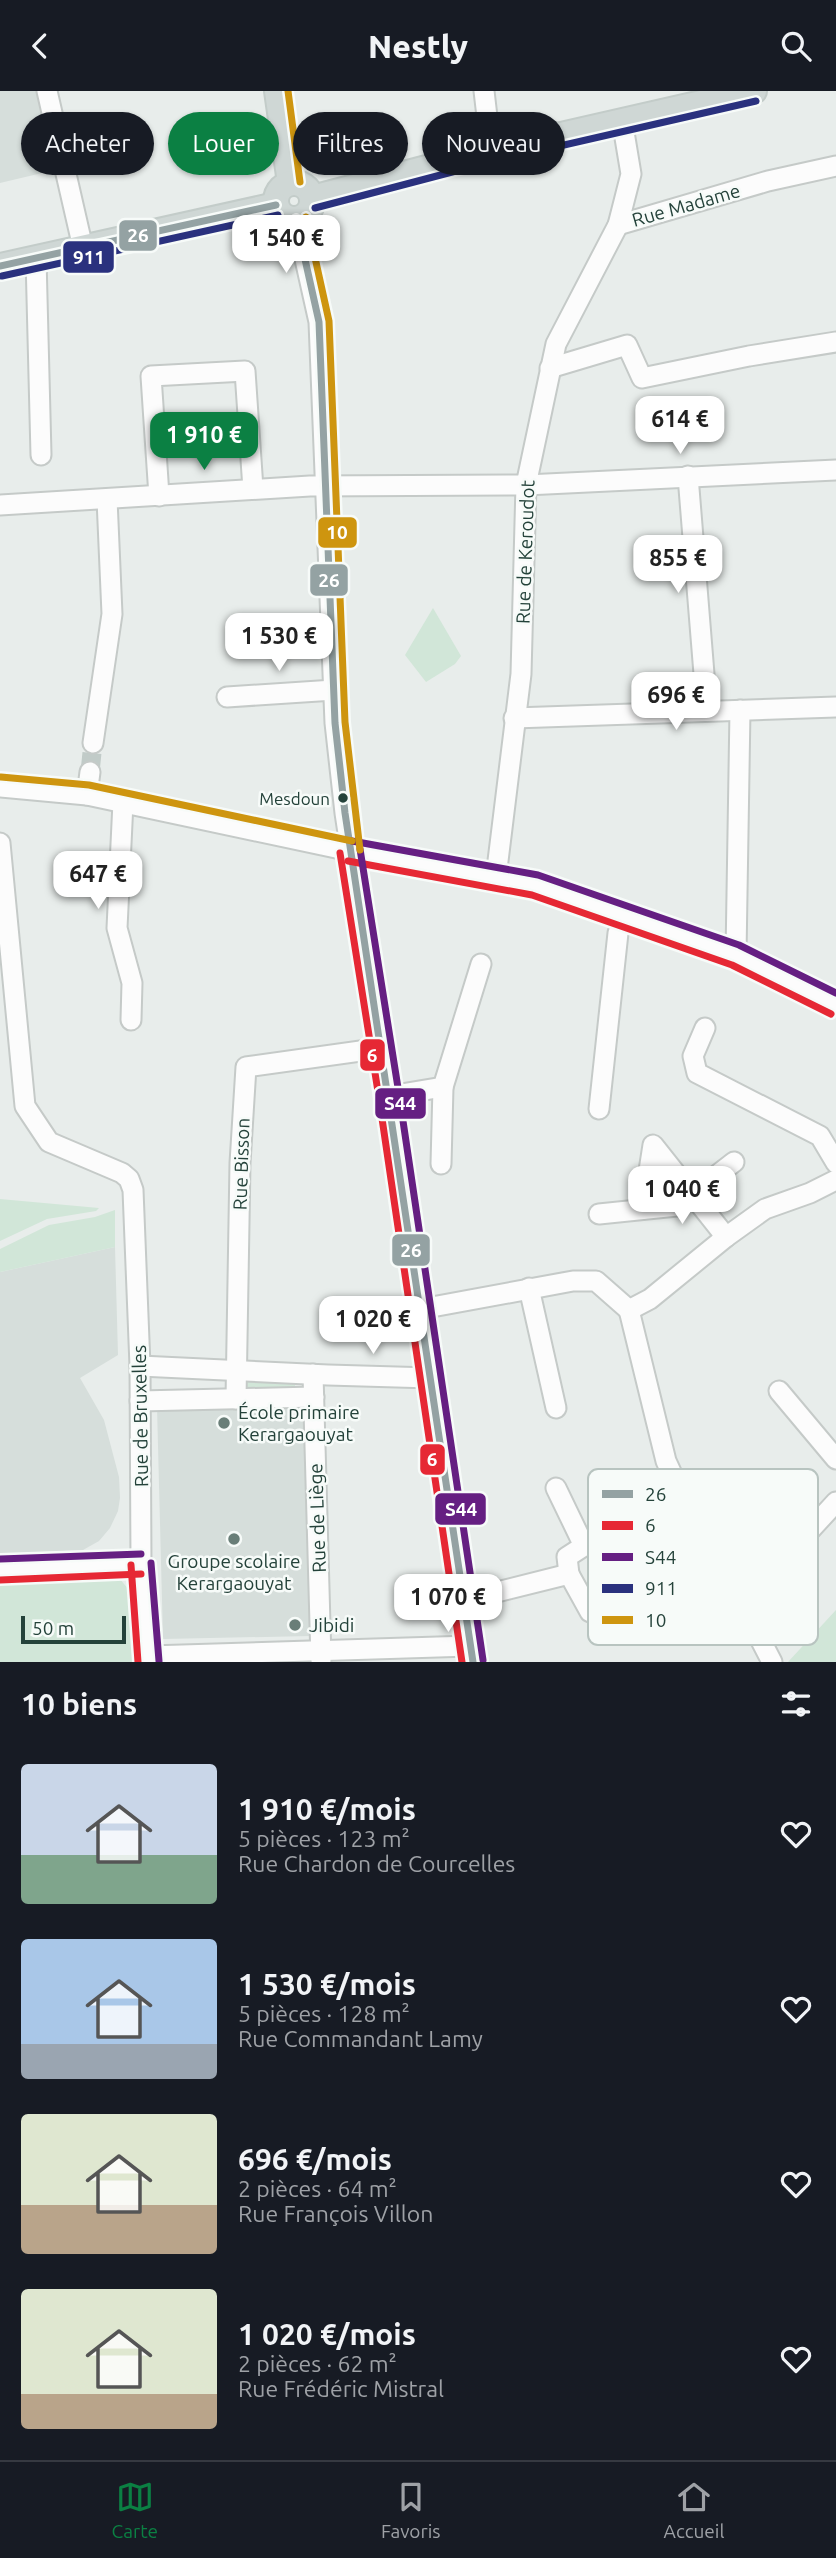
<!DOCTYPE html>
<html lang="fr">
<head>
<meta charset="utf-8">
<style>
	body { margin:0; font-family:Ubuntu,sans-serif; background:#242831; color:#f1f3f6; height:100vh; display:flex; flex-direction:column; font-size:26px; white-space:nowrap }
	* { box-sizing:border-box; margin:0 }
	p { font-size:23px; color:#9ea1a6 }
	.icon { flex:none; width:38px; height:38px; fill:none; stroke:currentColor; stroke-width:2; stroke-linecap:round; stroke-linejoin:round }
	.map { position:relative; height:1571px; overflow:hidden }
	.panel { display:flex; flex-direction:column; background:#171b24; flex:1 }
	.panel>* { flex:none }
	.hud { position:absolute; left:21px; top:21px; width:794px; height:63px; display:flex; gap:14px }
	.scale { position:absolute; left:21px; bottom:18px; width:105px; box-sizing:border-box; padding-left:7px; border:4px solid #24423a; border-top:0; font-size:19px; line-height:24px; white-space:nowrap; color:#24423a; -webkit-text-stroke:5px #f7fbf9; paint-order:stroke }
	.price { position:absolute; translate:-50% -60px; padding:0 16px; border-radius:14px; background:#fff; color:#222; font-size:23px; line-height:46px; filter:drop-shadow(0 2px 4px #0008) }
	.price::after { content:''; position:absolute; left:50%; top:42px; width:21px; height:16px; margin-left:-10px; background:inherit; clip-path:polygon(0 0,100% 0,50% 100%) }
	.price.selected { background:#0b8043; color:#fff }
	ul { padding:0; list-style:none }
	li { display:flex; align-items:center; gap:21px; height:175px; padding:0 21px }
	li span { display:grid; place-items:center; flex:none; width:196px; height:140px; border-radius:7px; color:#555 }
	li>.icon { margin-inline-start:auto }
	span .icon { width:84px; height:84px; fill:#fffc; stroke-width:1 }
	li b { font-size:30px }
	h2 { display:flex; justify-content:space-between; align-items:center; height:84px; padding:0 21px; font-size:30px }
	.pill { padding:0 24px; border-radius:32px; background:#171b24; box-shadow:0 2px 5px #0004; font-size:24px; line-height:63px }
	.pill.selected { background:#0b8043; color:#fff }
	header { display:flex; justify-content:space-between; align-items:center; height:91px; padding:0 21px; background:#171b24; font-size:32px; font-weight:800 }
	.menu { display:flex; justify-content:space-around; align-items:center; height:98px; border-top:2px solid #363941; background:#171b24; font-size:19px; color:#9ea1a6 }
	.menu a { display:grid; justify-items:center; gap:4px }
	.menu .selected { color:#0b8043 }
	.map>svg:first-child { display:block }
	.built { fill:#d6dedb }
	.green { fill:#d1e6d8 }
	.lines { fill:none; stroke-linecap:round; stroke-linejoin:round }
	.minor-tunnel { stroke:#c1cbc8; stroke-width:19; stroke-dasharray:19 10; stroke-linecap:butt }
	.minor-casing { stroke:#c5cac8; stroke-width:23 }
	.major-casing { stroke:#c3ccc9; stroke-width:28 }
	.minor { stroke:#fcfcfc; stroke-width:19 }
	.major { stroke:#cfd7d5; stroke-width:24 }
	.bus-1-casing { stroke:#f7fbf9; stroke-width:12 }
	.bus-2-casing { stroke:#f7fbf9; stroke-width:12 }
	.bus-3-casing { stroke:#f7fbf9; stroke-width:12 }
	.bus-4-casing { stroke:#f7fbf9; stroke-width:12 }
	.bus-5-casing { stroke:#f7fbf9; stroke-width:12 }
	.bus-1 { stroke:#94a2a3; stroke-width:7 }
	.bus-2 { stroke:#e62834; stroke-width:7 }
	.bus-3 { stroke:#651f82; stroke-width:7 }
	.bus-4 { stroke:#2a317e; stroke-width:7 }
	.bus-5 { stroke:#ce950f; stroke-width:7 }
	.bus-dot { fill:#24423a; stroke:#f7fbf9; stroke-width:2.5 }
	.poi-dot { fill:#697e78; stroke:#f7fbf9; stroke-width:2.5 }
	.labels { text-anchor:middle; stroke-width:5; stroke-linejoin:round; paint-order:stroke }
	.bus-label { font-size:17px; fill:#24423a; stroke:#f7fbf9; text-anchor:end }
	.street-label { font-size:19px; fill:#24423a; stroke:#f7fbf9 }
	.poi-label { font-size:19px; fill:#24423a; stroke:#f7fbf9; text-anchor:start }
	.key { fill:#f7fbf9; stroke:#b8c4c0; stroke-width:2 }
	.key-label { font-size:19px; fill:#24423a }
	.line-badge { stroke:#f7fbf9; stroke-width:2.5 }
	.badge-label { font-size:19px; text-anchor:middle; font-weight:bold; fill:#fff }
</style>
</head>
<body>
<header><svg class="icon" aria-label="back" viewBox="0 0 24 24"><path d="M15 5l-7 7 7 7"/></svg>Nestly<svg class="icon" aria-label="search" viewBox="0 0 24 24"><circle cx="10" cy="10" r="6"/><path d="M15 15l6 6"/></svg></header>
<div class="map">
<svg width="836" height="1571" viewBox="0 0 836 1571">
	<rect width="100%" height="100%" fill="#e8edeb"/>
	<g class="built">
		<path d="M0,0H41L59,78L0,92Z"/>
		<path d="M115,1156L118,1264L80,1287L104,1329L119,1386L120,1407L118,1420L110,1437L99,1450L83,1459L0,1463V1181Z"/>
		<path d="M304,1312L310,1545L163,1548L157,1316Z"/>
	</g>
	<g class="green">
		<path d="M433,517L461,565L455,573L426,591L405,564Z"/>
		<path d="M0,1108L99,1117L96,1120L47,1128L0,1150Z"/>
		<path d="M115,1119V1156L0,1181V1158L49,1134L95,1126Z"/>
		<path d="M244,1289H280L295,1292V1299L243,1300Z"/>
		<path d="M113,1486L120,1488L128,1498L136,1571H0V1493Z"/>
		<path d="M836,1519V1571H788Z"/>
	</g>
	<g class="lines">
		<path class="minor-tunnel" d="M90,681L93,652"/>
		<defs>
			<g id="minor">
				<path d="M47,0L83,157"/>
				<path d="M484,0L491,60"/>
				<path d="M296,128L319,231L335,632L345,722L473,1571"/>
				<path d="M618,134L768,90L836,75"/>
				<path d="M36,167L41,364"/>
				<path d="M550,277L627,254L642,287L749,265L836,251"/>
				<path d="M688,385L707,620"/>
				<path d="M159,405L151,285L245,280L253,398"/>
				<path d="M0,414L310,395L526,394L836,379"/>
				<path d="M227,606L334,599"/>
				<path d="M514,627L836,616"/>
				<path d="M93,652L112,523L107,408"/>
				<path d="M0,696L87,704L369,764L535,794L736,864L836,914"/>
				<path d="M87,704L90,681"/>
				<path d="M123,711L117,837L132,892L131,929"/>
				<path d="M0,752L25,1015L49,1051L122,1082L129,1088L133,1099L140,1275L141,1473L149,1571"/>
				<path d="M496,786L521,583L526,394L556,253L618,134L631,83L622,29"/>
				<path d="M736,864L740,619"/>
				<path d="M705,937L693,965L697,982L820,1045L836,1072"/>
				<path d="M389,1005L443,996L481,873"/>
				<path d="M599,1018L618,842L626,824"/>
				<path d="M441,1073L443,996"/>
				<path d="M643,1118L653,1054L726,1146"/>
				<path d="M599,1123L677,1115L734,1071"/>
				<path d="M529,1197L556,1317"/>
				<path d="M421,1218L573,1190H596L629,1219"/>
				<path d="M629,1219L666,1370L707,1459L742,1513L772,1571"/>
				<path d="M629,1219L650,1208L726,1146L765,1118L810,1102L836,1089"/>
				<path d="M140,1275L328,1284L431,1287"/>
				<path d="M313,1283L321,1569"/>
				<path d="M779,1300L836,1368"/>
				<path d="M236,1308L240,1072L246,976L382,957"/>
				<path d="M140,1310L314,1306"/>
				<path d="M556,1397L584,1455L567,1466L569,1483"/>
				<path d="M0,1479L141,1473"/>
				<path d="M465,1509L569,1483L590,1521L707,1459"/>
				<path d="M742,1513L836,1411"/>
				<path d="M149,1565L470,1555"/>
			</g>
			<g id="major">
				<path d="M277,0L290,92"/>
				<circle cx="294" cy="110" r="18"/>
				<path d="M312,107L491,60L754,0"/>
				<path d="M0,175L276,114"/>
			</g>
		</defs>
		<use href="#minor" class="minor-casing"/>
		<use href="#major" class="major-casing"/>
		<use href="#minor" class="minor"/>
		<use href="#major" class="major"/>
		<defs>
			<g id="bus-1">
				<path d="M296,128L319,231L335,632L345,722L473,1571"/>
				<path d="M0,175L276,114"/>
			</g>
			<g id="bus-2">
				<path d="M340,762L379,1007L462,1571"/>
				<path d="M348,770L532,804L732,874L831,923"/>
				<path d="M131,1474L138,1571"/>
				<path d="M0,1489L141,1483"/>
			</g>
			<g id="bus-3">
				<path d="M352,750L538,784L739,854L836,902"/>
				<path d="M360,758L399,1003L483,1569"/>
				<path d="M0,1468L141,1463"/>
				<path d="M151,1472L159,1570"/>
			</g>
			<g id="bus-4">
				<path d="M315,117L494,70L756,10"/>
				<path d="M2,185L278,124"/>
			</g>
			<g id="bus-5">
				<path d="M288,0L300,91"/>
				<path d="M306,126L329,230L345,631L360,759"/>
				<path d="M1,686L89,694L352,750"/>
			</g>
		</defs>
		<use href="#bus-1" class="bus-1-casing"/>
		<use href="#bus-2" class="bus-2-casing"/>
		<use href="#bus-3" class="bus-3-casing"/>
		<use href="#bus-4" class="bus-4-casing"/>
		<use href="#bus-5" class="bus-5-casing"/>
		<use href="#bus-1" class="bus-1"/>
		<use href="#bus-2" class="bus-2"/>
		<use href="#bus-3" class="bus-3"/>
		<use href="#bus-4" class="bus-4"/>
		<use href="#bus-5" class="bus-5"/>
	</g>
	<circle class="bus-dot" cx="343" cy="707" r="6"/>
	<g class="poi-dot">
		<circle cx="224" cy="1332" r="7"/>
		<circle cx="234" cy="1448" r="7"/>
		<circle cx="295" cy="1534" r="7"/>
	</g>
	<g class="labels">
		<g class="bus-label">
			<text x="330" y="714">Mesdoun</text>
		</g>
		<g class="street-label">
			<text transform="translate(686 114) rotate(-16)" y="7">Rue Madame</text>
			<text transform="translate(525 461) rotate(-88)" y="7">Rue de Keroudot</text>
			<text transform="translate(241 1073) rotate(-88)" y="7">Rue Bisson</text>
			<text transform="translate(140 1325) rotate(-91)" y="7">Rue de Bruxelles</text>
			<text transform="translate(317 1427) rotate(-92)" y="7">Rue de Liège</text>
		</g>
		<g class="poi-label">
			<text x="238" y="1328">École primaire<tspan x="238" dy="22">Kerargaouyat</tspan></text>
			<text x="234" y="1477" text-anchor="middle">Groupe scolaire<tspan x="234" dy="22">Kerargaouyat</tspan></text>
			<text x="309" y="1541">Jibidi</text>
		</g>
	</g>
	<rect x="588" y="1378" width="230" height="176" rx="10" class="key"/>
	<rect x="602" y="1399" width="31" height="8" fill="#94a2a3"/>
	<rect x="602" y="1430" width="31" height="9" fill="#e62834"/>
	<rect x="602" y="1462" width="31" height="8" fill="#651f82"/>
	<rect x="602" y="1493" width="31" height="9" fill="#2a317e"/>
	<rect x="602" y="1525" width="31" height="8" fill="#ce950f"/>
	<g class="key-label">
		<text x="645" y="1410">26</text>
		<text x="645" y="1441">6</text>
		<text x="645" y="1473">S44</text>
		<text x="645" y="1504">911</text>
		<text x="645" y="1536">10</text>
	</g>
	<g class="line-badge">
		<rect x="118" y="128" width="40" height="33" rx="7" fill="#94a2a3"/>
		<rect x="62" y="149" width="53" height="34" rx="7" fill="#2a317e"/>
		<rect x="317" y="425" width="41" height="33" rx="7" fill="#ce950f"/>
		<rect x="309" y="472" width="40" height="34" rx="7" fill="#94a2a3"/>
		<rect x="359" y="947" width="27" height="34" rx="7" fill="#e62834"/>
		<rect x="374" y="996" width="53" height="33" rx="7" fill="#651f82"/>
		<rect x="391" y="1142" width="40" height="34" rx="7" fill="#94a2a3"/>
		<rect x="419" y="1352" width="27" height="33" rx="7" fill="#e62834"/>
		<rect x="434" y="1401" width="53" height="34" rx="7" fill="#651f82"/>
	</g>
	<g class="badge-label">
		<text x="138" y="151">26</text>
		<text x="89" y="173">911</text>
		<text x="337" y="448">10</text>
		<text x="329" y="496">26</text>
		<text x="372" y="971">6</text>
		<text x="400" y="1019">S44</text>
		<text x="411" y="1166">26</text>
		<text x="432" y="1375">6</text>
		<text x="461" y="1425">S44</text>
	</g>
</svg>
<div class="scale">50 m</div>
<b class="price" style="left:286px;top:184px">1 540 €</b>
<b class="price" style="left:680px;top:365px">614 €</b>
<b class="price selected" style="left:204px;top:381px">1 910 €</b>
<b class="price" style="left:678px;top:504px">855 €</b>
<b class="price" style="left:279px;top:582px">1 530 €</b>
<b class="price" style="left:676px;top:641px">696 €</b>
<b class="price" style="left:98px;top:820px">647 €</b>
<b class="price" style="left:682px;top:1135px">1 040 €</b>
<b class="price" style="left:373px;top:1265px">1 020 €</b>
<b class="price" style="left:448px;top:1543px">1 070 €</b>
<div class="hud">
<a class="pill">Acheter</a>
<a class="pill selected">Louer</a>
<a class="pill">Filtres</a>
<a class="pill">Nouveau</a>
</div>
</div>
<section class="panel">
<h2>10 biens<svg class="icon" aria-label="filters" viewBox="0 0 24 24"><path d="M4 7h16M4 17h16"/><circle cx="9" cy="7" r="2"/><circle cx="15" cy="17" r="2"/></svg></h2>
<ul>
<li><span style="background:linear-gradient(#c9d6e8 65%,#7fa58c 0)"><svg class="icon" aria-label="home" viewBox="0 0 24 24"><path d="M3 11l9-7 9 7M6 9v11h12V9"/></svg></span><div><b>1 910 €/mois</b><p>5 pièces · 123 m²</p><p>Rue Chardon de Courcelles</p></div><svg class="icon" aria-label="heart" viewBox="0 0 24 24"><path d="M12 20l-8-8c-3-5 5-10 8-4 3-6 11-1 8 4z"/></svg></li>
<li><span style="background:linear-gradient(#a9c7e8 75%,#9aa5b1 0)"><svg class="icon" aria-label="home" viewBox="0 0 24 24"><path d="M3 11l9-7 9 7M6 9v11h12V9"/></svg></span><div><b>1 530 €/mois</b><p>5 pièces · 128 m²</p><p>Rue Commandant Lamy</p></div><svg class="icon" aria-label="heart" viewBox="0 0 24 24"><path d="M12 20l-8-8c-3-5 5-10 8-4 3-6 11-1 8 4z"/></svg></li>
<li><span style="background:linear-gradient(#dfe7d0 65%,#b9a48a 0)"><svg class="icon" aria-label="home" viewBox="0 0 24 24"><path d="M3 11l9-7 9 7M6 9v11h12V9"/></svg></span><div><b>696 €/mois</b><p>2 pièces · 64 m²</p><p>Rue François Villon</p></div><svg class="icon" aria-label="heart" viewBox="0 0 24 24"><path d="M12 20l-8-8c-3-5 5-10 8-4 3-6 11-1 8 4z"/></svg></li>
<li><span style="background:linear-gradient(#dfe7d0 75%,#b9a48a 0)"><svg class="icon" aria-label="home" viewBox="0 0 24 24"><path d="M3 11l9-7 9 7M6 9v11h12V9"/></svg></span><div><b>1 020 €/mois</b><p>2 pièces · 62 m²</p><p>Rue Frédéric Mistral</p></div><svg class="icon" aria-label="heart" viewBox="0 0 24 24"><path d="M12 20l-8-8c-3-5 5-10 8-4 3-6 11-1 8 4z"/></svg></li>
</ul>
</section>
<nav class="menu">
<a class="selected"><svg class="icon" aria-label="map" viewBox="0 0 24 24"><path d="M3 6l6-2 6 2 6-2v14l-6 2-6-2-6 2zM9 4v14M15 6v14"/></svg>Carte</a>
<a><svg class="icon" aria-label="saved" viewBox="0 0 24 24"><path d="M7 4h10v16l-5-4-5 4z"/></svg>Favoris</a>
<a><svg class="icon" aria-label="home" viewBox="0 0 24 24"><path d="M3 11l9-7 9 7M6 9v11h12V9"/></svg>Accueil</a>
</nav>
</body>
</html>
